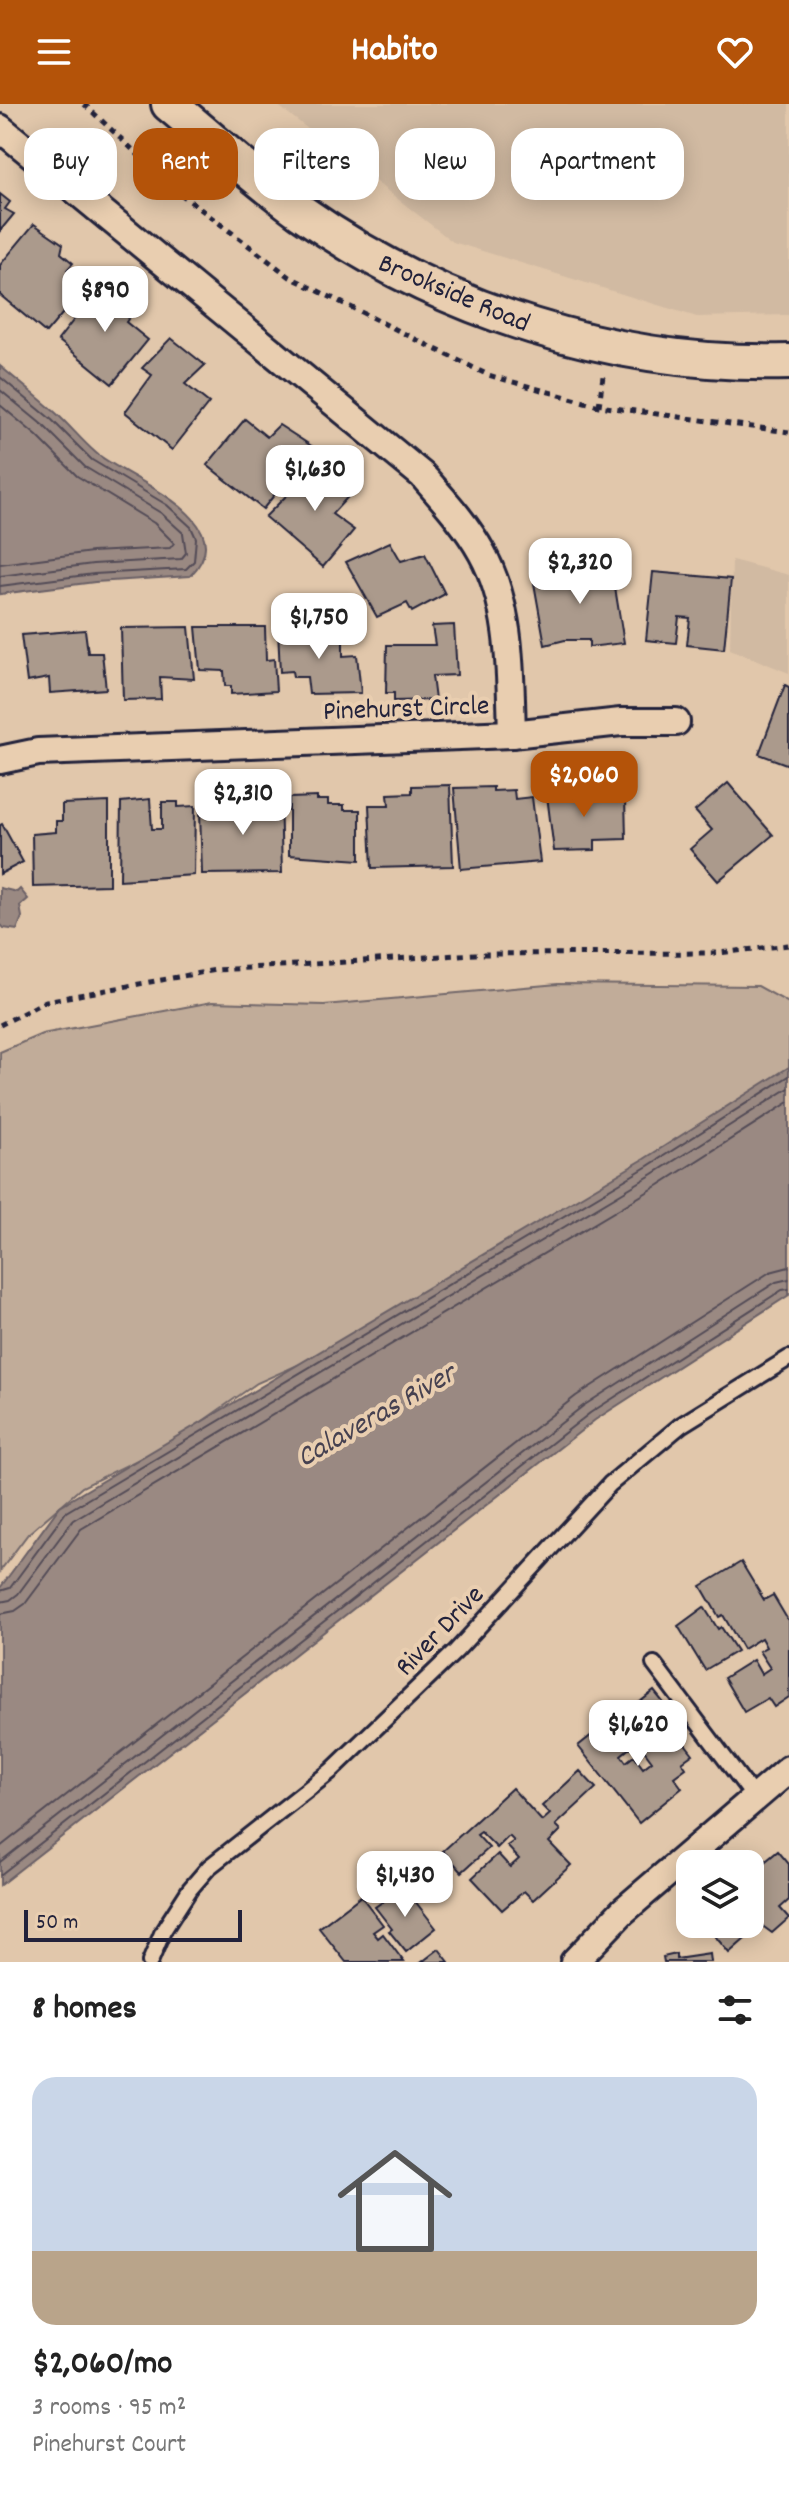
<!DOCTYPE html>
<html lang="en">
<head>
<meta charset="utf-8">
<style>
	body { margin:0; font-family:Dekko,sans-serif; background:#f6f6f6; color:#222; height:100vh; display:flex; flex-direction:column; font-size:30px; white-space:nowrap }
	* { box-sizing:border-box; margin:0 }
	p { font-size:26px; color:#767676 }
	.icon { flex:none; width:44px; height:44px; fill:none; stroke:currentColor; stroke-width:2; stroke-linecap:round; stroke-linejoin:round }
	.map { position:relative; height:1858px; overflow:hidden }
	.panel { display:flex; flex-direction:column; background:#fff; flex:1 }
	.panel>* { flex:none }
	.guide { position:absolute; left:24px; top:24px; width:742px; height:72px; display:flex; gap:16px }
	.controls { position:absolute; left:676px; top:1746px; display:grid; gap:16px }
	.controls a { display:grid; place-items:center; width:88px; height:88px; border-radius:16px; background:#fff; box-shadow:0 4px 20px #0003; font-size:40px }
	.scale { position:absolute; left:24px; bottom:20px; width:218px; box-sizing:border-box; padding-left:8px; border:4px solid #22223b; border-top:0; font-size:22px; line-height:28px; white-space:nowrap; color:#22223b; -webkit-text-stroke:6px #e9ceb0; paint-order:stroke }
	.price { position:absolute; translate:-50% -68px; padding:0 18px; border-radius:16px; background:#fff; color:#222; font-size:26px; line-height:52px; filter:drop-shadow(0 2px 4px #0008) }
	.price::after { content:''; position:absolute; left:50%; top:48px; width:24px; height:18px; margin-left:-12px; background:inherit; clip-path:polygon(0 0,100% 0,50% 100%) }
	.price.active { background:#b45309; color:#fff }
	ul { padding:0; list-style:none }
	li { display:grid; align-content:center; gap:16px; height:424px; padding:0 32px }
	li span { display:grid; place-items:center; height:248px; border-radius:24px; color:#555 }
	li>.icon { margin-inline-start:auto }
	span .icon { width:144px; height:144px; fill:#fffc; stroke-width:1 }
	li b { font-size:34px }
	h2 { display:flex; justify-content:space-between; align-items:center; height:96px; padding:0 32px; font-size:34px }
	.tag { padding:0 28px; border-radius:24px; background:#fff; box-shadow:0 4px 20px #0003; font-size:28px; line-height:72px }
	.tag.active { background:#b45309; color:#fff }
	header { display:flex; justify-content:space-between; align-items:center; height:104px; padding:0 32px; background:#b45309; color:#fff; font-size:36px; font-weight:700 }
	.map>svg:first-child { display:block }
	.built { fill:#d1baa2 }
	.green { fill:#c1ac99; stroke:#72676a; stroke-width:2 }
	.water { fill:#9a8982; stroke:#6a6066; stroke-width:2 }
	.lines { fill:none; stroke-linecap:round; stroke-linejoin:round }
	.shore { stroke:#524b57; stroke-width:2 }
	.building { fill:#ab9a8c; stroke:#22223b; stroke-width:2 }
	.service-casing { stroke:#22223b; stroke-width:20 }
	.minor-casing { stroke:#22223b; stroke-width:32 }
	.tertiary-casing { stroke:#22223b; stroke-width:40 }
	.path { stroke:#22223b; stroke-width:5; stroke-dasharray:6 6; stroke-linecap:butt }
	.service { stroke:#e9ceb0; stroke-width:14 }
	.minor { stroke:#e9ceb0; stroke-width:26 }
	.tertiary { stroke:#e9ceb0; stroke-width:34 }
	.labels { text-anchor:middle; stroke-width:8; stroke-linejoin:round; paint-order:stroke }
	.street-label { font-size:28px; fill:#22223b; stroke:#e9ceb0 }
	.water-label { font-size:30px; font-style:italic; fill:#464150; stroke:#e9ceb0 }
</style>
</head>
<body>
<header><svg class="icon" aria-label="menu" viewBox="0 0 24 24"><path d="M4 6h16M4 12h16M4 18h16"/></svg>Habito<svg class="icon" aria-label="heart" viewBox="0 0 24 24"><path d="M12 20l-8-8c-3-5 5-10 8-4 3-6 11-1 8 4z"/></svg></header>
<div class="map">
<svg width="789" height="1858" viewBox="0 0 789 1858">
	<rect width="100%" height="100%" fill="#e1c7ab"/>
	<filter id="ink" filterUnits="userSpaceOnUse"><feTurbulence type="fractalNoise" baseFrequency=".0125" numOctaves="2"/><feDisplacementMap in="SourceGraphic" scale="16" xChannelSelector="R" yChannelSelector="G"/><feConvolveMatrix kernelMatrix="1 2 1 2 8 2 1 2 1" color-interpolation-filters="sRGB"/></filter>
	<g filter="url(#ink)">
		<g class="built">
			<path d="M276,0H789V211L697,213L453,138Z"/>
			<path d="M732,456L789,471V569L730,545Z"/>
		</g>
		<path class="green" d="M558,880L758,882L789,899V1000L372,1228L257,1279L170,1340L82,1383L28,1430L0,1467V948L42,930L212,898L324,901Z"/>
		<g class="water">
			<path d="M0,262C19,278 38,293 57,310C70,322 82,337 96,349C127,375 247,416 190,472L95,478L0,490Z"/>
			<path d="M0,784L17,788L20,785L28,795L20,802L22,813L17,826L4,824L0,820Z"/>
			<path d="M789,963V1191L595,1316L0,1781V1484L60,1402L644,1055Z"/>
		</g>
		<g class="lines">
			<g class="shore">
				<path d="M0,273L52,316L92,356L167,401L191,423L196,434L194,457L186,465L94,470L0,482"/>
				<path d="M0,286L45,323L85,363L161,409L183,429L186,449L181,455L93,460L0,472"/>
				<path d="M0,301L37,332L77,372L154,419L174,439L170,444L92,448L0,460"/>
				<path d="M0,1487L10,1484L66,1408L648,1062L789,972"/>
				<path d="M0,1498L10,1496L18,1490L73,1416L653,1070L789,984"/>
				<path d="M0,1510L15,1507L25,1500L81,1425L659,1081L789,998"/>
				<path d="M0,1743L576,1292L770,1168L789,1163"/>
				<path d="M0,1758L583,1302L776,1178L789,1175"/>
				<path d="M0,1771L590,1309L782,1186L789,1185"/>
			</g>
		</g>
		<g class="building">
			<path d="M0,90L10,98L5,105L14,110L0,127Z"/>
			<path d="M34,120L63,140L61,149L73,159L67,166L85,183L46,229L0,191V161Z"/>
			<path d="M104,177L137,203L126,218L148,236L112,280L58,236Z"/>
			<path d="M171,234L205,261L185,280L209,299L172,346L125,308L152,271L142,264Z"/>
			<path d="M245,315L267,333L279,321L313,343L263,405L207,361Z"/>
			<path d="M322,356L356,384L332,410L354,426L323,463L265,413Z"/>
			<path d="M390,438L401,457L425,450L445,490L412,508L407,499L377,513L346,458Z"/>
			<path d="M611,459L624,539L589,543V536H565L545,541L534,479L551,476L550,468Z"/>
			<path d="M653,468L731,475L724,545L687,541L690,514L679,513L676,539L646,536Z"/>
			<path d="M454,521L457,571L432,572L435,596L394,597V589H386L387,541H435L432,522Z"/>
			<path d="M189,523L194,575L160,573L161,595L123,596L121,524Z"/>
			<path d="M196,523H265L266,556L274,555L276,587L231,590V582H225L224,567L200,566Z"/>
			<path d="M85,526L88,549H102L106,585L50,589L49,574L27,578L21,531Z"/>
			<path d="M278,526H343V552L357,551L361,589L309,590L307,573H293L292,567L280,568Z"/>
			<path d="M785,581L789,583V661L759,650Z"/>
			<path d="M728,679L773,731L718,777L690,745L712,726L695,707Z"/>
			<path d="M450,681L453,762L372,764L369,701H389L388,690L412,689V682Z"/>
			<path d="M493,683V687L514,686L515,695L532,693L540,758L461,765L454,684Z"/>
			<path d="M575,683V687L589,686V691L604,692L606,695L625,693L626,735L595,736V746L554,747L546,684Z"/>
			<path d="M280,690L282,769L202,770L200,707H220L219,700L240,699L241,692Z"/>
			<path d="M317,693V696H328V701H344V706H360V756L289,751V694Z"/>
			<path d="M150,695L152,725H162V698H178V703L195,702L194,771L120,776L121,698Z"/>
			<path d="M109,698V781L33,783L32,730L56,728V717H62V700Z"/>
			<path d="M2,720L23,758L0,770V721Z"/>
			<path d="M741,1458L764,1496L773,1491L789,1518V1593L774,1603L768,1594L744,1608L724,1574L753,1556L761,1570L770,1564L759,1547L766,1543L761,1534L743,1545L723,1511L719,1513L701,1482Z"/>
			<path d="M704,1503L718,1525L721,1523L737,1547L705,1566L678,1522Z"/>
			<path d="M654,1587L671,1608L643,1631L626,1609Z"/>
			<path d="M607,1619L618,1632L625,1626L636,1639L621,1651L626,1658L634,1652L643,1664L652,1657L643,1645L671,1622L693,1650L682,1658L686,1664L674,1673L682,1684L639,1719L578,1642Z"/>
			<path d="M580,1667L596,1684L556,1721L561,1726L549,1738L571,1761L533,1796L524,1787L502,1806L472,1774L498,1750L510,1763L519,1755L507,1742L514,1737L509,1732L497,1744L481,1728L477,1731L489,1744L462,1768L443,1747L512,1684L542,1717L550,1710L542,1702Z"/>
			<path d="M778,1747L789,1760V1796L780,1804L789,1814L772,1829L761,1821L729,1849L705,1820H750V1770Z"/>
			<path d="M404,1783L436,1824L406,1848L389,1827L392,1825L375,1803Z"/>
			<path d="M361,1792L383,1821L373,1828L378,1834L383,1830L404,1858H346L319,1824Z"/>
			<path d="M439,1845L449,1858H422Z"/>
			<path d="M676,1850V1855L710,1850L711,1858H664L663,1853Z"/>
		</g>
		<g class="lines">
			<defs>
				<g id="service">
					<path d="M654,1560L754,1693"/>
					<path d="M150,1858L163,1827L190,1785L209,1763L331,1667L456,1547L610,1380L681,1321L789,1254"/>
				</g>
				<g id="minor">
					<path d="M0,24L422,371C444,396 466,420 482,449C512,503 510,571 512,630"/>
					<path d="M0,656L38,648L512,630L621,618H676"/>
					<path d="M574,1858L623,1807L789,1665"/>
				</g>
				<path id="tertiary" d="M169,0C213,36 255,75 301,108C441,207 617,263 789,258"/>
			</defs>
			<use href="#service" class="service-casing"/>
			<use href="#minor" class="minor-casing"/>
			<use href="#tertiary" class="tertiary-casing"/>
			<g class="path">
				<path d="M84,0L178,88L290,173L488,271L599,302L789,328"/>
				<path d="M599,302L603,272"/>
				<path d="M0,921L46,897L216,866L475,850L719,849L789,841"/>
			</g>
			<use href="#service" class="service"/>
			<use href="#minor" class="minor"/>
			<use href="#tertiary" class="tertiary"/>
		</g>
	</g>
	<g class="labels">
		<g class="street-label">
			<text transform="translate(455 187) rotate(23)" y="10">Brookside Road</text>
			<text transform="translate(406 602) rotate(-2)" y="10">Pinehurst Circle</text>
			<text transform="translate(438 1525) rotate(-46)" y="10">River Drive</text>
		</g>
		<g class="water-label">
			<text transform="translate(375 1310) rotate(-30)" y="10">Calaveras River</text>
		</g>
	</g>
</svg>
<div class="controls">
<a><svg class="icon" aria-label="layers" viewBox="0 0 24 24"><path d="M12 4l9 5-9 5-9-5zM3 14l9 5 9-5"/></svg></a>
</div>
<div class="scale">50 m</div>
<b class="price" style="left:105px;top:230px">$890</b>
<b class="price" style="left:315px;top:409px">$1,630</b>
<b class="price" style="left:580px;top:502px">$2,320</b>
<b class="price" style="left:319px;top:557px">$1,750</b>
<b class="price active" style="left:584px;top:715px">$2,060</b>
<b class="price" style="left:243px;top:733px">$2,310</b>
<b class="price" style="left:638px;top:1664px">$1,620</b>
<b class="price" style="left:405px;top:1815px">$1,430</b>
<div class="guide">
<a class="tag">Buy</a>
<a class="tag active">Rent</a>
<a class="tag">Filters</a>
<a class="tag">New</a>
<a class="tag">Apartment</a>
</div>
</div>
<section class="panel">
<h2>8 homes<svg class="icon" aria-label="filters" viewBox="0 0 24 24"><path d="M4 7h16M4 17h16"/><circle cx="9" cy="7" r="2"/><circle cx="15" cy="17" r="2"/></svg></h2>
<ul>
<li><span style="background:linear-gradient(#c9d6e8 70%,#b9a48a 0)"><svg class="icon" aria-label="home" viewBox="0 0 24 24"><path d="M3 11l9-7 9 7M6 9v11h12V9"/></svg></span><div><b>$2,060/mo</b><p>3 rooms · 95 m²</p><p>Pinehurst Court</p></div></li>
</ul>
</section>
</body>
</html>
